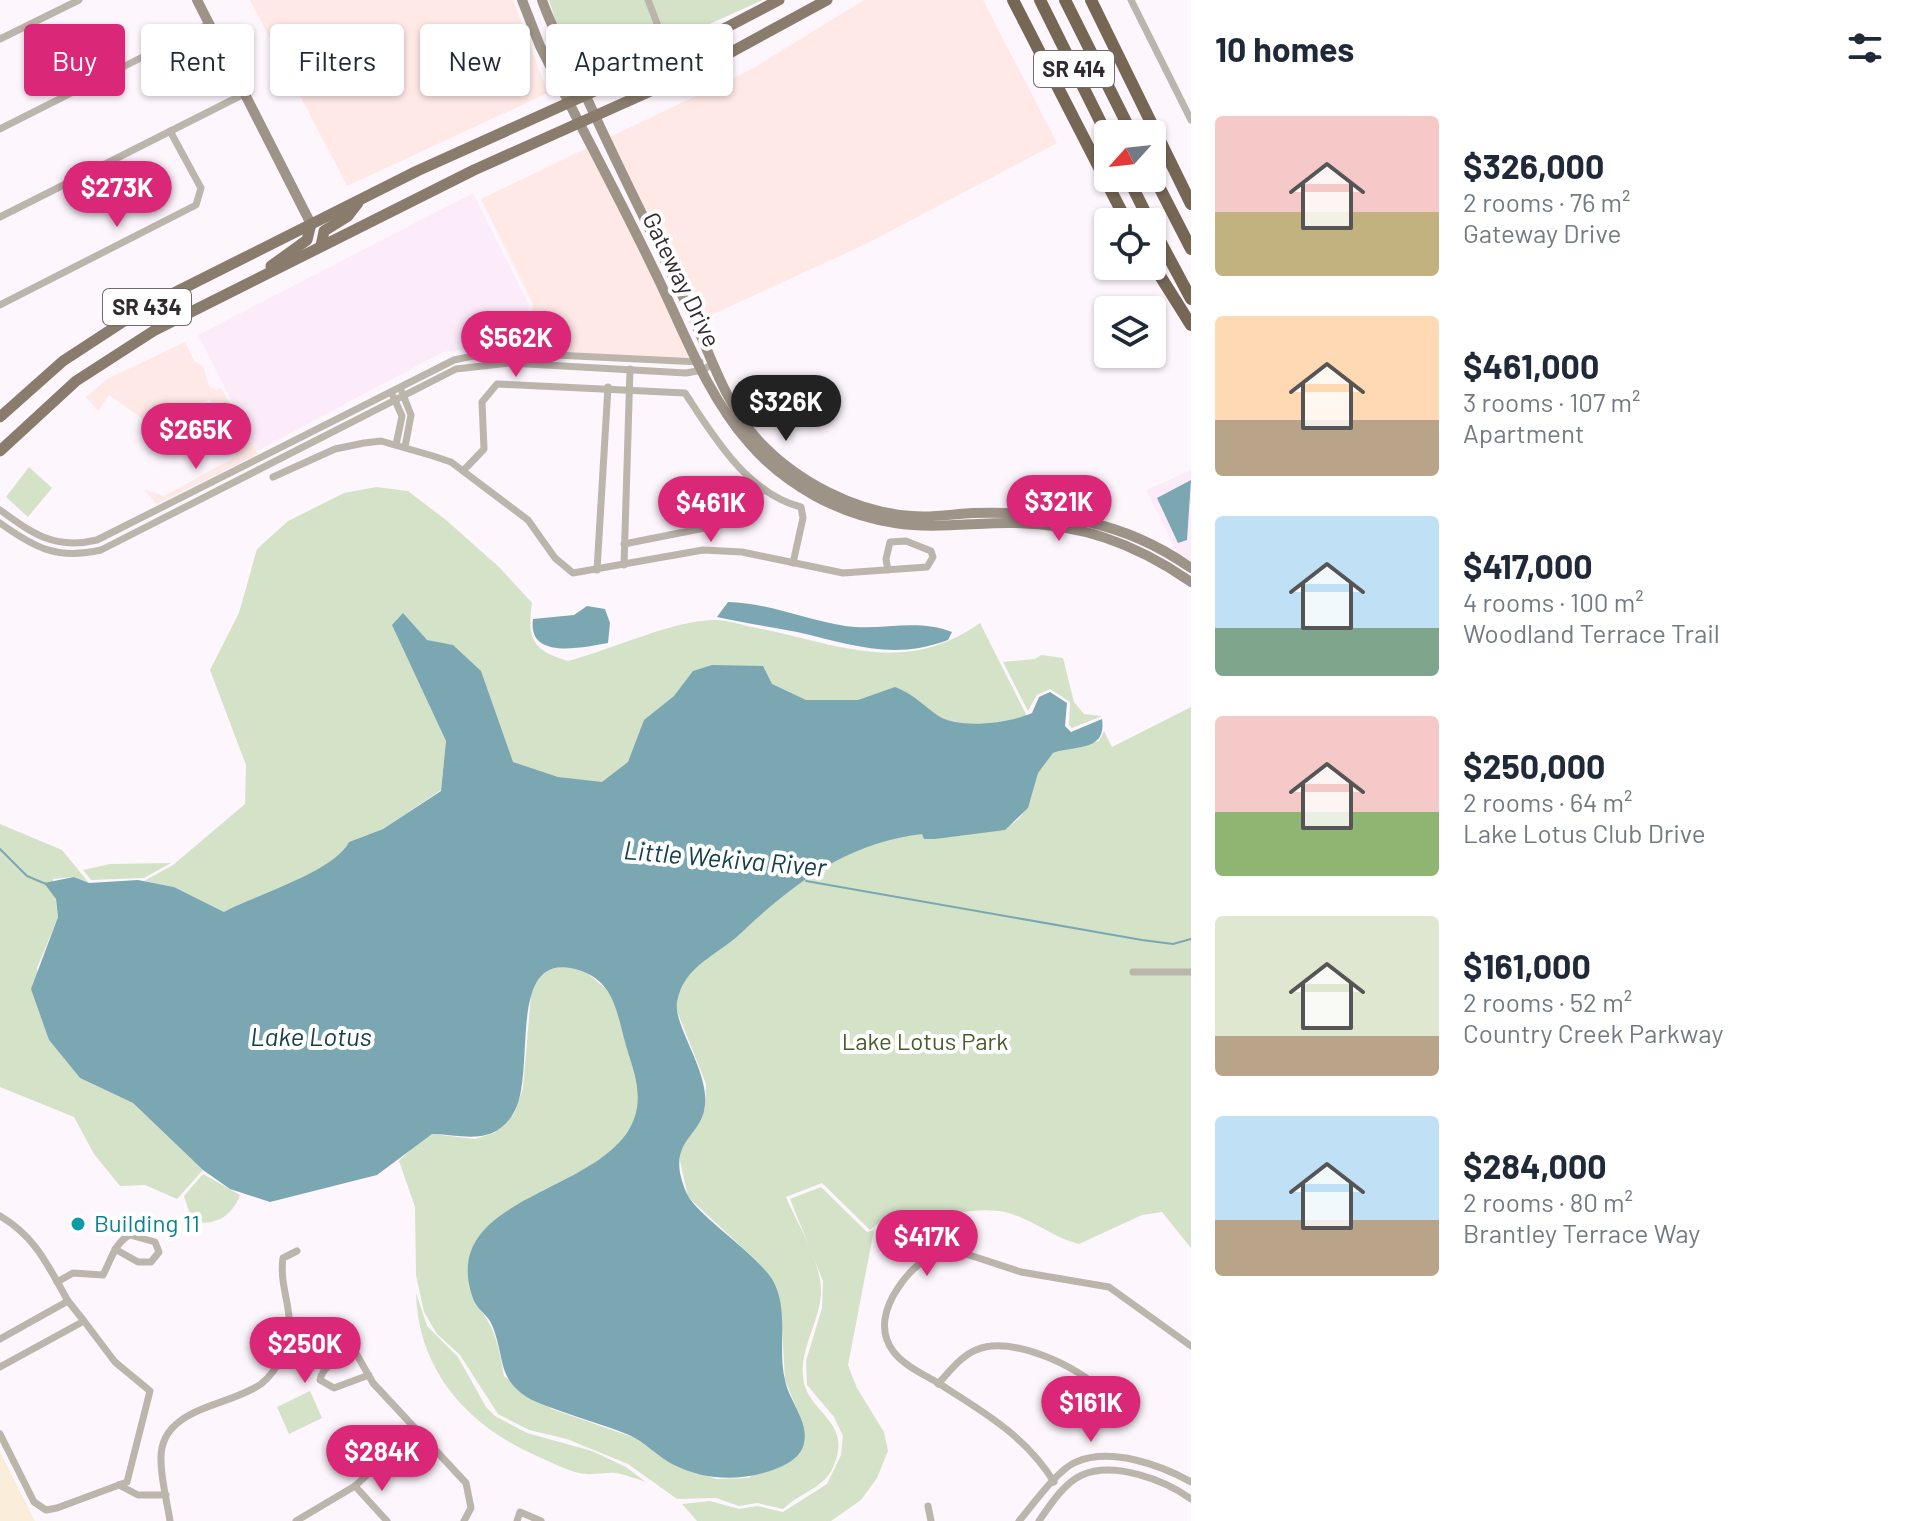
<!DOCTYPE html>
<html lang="en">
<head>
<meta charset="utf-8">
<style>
	body { margin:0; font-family:Barlow,sans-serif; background:#f6f6f7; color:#1f2937; height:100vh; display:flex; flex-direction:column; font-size:30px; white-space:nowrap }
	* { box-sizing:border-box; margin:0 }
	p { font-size:26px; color:#747a83 }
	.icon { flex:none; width:44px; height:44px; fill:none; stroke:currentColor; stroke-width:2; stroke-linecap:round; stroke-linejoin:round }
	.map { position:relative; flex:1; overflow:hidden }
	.side { display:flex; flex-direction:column; background:#fff; width:720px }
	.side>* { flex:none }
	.hud { position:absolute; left:24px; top:24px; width:760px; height:72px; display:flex; gap:16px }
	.needle { width:52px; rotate:243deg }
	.fabs { position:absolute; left:1094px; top:120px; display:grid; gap:16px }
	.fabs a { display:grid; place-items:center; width:72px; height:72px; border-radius:8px; background:#fff; box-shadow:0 2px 6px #0004; font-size:40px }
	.price { position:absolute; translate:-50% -68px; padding:0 18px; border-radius:28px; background:#db2777; color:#fff; font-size:26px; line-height:52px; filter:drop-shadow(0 2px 4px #0008) }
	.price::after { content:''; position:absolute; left:50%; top:48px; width:24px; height:18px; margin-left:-12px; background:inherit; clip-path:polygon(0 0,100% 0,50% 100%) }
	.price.on { background:#222; color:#fff }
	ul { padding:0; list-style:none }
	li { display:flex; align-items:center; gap:24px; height:200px; padding:0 24px }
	li span { display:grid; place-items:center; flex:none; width:224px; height:160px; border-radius:8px; color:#555 }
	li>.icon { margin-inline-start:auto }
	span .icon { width:96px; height:96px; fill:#fffc; stroke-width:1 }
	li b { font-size:34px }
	h2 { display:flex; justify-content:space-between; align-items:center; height:96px; padding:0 24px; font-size:34px }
	.pill { padding:0 28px; border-radius:8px; background:#fff; box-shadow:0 2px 6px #0004; font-size:28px; line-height:72px }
	.pill.on { background:#db2777; color:#fff }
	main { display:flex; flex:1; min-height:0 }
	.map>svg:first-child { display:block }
	.commercial { fill:#ffe9e6 }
	.industrial { fill:#faedd9 }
	.built { fill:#fcecfa }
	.green { fill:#d4e2c8; fill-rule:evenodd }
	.water { fill:#7ba7b3 }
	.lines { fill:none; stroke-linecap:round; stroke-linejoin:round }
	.stream { stroke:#7ba7b3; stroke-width:2 }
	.street { stroke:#bcb5ac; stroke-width:7 }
	.secondary { stroke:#9e9387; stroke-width:10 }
	.primary { stroke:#897c6c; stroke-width:11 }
	.highway { stroke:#766755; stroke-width:12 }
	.culture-dot { fill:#0f9aa8; stroke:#fff; stroke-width:3 }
	.labels { text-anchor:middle; stroke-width:8; stroke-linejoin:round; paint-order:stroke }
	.shield { fill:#fff; stroke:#6f6a6e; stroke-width:2 }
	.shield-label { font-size:22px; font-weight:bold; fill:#312a30 }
	.street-label { font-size:24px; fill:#312a30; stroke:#fff }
	.park-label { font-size:24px; fill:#475e2b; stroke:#fff }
	.culture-label { font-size:24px; fill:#0d838f; stroke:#fff; text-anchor:start }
	.water-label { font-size:26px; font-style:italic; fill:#16404a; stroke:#fff }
</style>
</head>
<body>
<main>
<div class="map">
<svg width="1191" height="1521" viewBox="0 0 1191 1521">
	<rect width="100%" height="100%" fill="#fef6fd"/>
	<g class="commercial">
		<path d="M250,0H513L548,93L347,186Z"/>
		<path d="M864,0H983L1057,143L868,243L705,318L718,368L608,138L750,70Z"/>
		<path d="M589,147L693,358L493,349L526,344L533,304L481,199Z"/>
		<path d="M185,342L194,361L203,366L209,386L216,390L221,388L258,454L157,504L143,489L164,496L237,456L210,399L153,426L109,395L98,411L86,397L107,379Z"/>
	</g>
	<path class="industrial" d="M0,1452L35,1521H0Z"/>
	<g class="built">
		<path d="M473,193L529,305L523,342L443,352L257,451L198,335Z"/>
		<path d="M1191,470V563L1178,554L1146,490Z"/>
	</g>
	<g class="green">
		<path d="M549,0H763L589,78C571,71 555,19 549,0Z"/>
		<path d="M29,467L52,488L28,517L6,497Z"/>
		<path d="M376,487L408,491L446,520L499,567L532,603C527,639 532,650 568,661C610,650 674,620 715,620C729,620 744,626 757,628C840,644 903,677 980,623L1048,758L1053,753L1099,741L1104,731L1112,747L1191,707V1248L1162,1212L1142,1215L1079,1244C1051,1237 1028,1215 999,1211C970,1207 942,1218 914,1219C890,1219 890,1212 870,1230L822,1183L786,1197C798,1226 822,1261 821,1294C819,1324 797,1353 804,1383C811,1412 846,1421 837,1456C829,1489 804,1489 783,1509L757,1503L739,1506L716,1498L677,1499L628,1464L567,1439L529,1430L498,1414L460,1355L437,1334L424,1312L416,1275L415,1207L399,1161L419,1141L432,1134L475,1139L494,1133L514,1114L523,1088L532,983L545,970L565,966L586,972L606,989L618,1007L640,1098L634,1121L619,1144L595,1163L475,1304C495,1325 499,1347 504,1376L552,1409L635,1438L674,1465L717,1479L749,1478L802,1421L785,1380L781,1310L759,1263L688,1197L679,1156L687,1136L705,1109L706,1084L677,1011L498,834L409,657L446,741L441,790L383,829L349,842C334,873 256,895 224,912L174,887L144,881L173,865L245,804L246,765L210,670L239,613L257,549L288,521L344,493ZM1034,787C1023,824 1012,829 976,832Z"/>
		<path d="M1041,655L1063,658L1074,702L1084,714L1102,716L1072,728L1069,725L1070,702L1050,689L1037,695L1028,711L1003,662L1035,659Z"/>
		<path d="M0,824L62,850L89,883L74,877L53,879L58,917L37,968L49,1040L80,1078L133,1103L203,1170L177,1199L145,1185L120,1186L94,1154L74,1117L0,1087Z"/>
		<path d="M171,863L144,878L91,880L83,870L110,864Z"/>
		<path d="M203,1174L240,1195C232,1216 215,1227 192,1221L184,1196Z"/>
		<path d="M821,1187L867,1232L874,1230L848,1365L857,1388L884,1432L888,1451L877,1478L861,1500L831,1521H697L682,1504L710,1501L739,1509L757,1506L783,1512L827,1484L841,1455L843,1436L834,1417L807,1385L806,1361L822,1308L823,1281L790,1199Z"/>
		<path d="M416,1293L427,1326L458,1357L486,1407L495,1416L527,1433L592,1451L626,1467L646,1482C637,1479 626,1475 616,1473C604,1472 591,1476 579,1473C566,1470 551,1462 539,1457C469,1427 418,1372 416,1293Z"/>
		<path d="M310,1391L322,1418L289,1434L277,1407Z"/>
	</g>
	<g class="water">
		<path d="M1191,480L1187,540L1178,543L1157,498Z"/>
		<path d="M728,602C769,603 806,620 845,626C882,631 917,618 952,632L948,640C892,661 851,644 797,632C770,627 744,623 717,617Z"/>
		<path d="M587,606L605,609L610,623L608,643C584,647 527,661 533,619L574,615Z"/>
		<path d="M403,613L427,640L453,645L481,671L513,762L558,777L602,782L628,762L644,720L674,696L693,671L712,665L763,666L772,684L806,700H858L895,687C913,694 922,704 937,715C958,730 1010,723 1032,713L1039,697L1050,692L1067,703L1065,726L1071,732L1102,719C1107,752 1075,745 1053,753L1038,773L1028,808L1005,830L935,839H924L922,834C847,843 794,883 741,933C717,956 684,965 677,1002C673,1025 709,1071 705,1105C702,1139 663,1140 687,1194C696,1214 754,1252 772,1279C790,1309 777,1348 785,1380C789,1401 809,1421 804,1443C801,1458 786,1465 773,1470C740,1481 707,1481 674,1465C658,1457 645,1442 629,1435C597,1422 564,1414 532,1400C496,1380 506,1359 492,1325C488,1315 478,1310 474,1301C433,1194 605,1196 634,1119C643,1095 634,1072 627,1049C617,1016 616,979 575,969C504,951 538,1076 513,1114C493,1146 464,1135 432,1134L377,1175L270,1202L230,1189L203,1170L133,1103L80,1078L49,1040L31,989L58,917L56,899L44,883L74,877L89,883L138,880L174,887L224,912C255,895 334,872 349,842L383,829L441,791L446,741L392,625Z"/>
	</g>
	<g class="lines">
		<g class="stream">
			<path d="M0,849L27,876L46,884"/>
			<path d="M806,881L1142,940L1173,944L1191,939"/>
		</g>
		<g class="street">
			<path d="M648,0L670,57"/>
			<path d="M1131,0L1191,120"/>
			<path d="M0,39L79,0"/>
			<path d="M0,129L208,24"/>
			<path d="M0,217L244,94"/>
			<path d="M0,305L196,205L201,188L170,131"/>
			<path d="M402,392L411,415L405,447"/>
			<path d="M393,396L402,416L396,445"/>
			<path d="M463,471L484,449L482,402L497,384L685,393C714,437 747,493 801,507L803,518L793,563"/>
			<path d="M273,477L335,449L364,443L381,441L433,456L451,462L528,520L555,558L573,573L703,550L742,552L843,573L927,567L933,557L931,551L906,541L890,542L886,559L888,570"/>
			<path d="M0,510C33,534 55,550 97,540L454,360L492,352L700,362"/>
			<path d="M0,523C35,548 57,560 101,550L456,369L510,363L686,373L703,370L712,364"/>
			<path d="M624,544L735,522L745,515L764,489"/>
			<path d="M624,565L630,369"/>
			<path d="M597,570L608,387"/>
			<path d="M1133,972H1191"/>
			<path d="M0,1216C36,1237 48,1266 68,1301L0,1339"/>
			<path d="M57,1282L73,1273L103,1275C111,1260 115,1242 130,1235L155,1242L159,1252L151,1262H138L115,1249"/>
			<path d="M68,1301L84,1321"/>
			<path d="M0,1367L84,1321L115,1362L150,1391L127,1482L57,1508L46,1510L34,1502L0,1434"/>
			<path d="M369,1375L334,1388L320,1380C322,1366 343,1354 357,1355L373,1383L466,1483L471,1508L464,1521"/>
			<path d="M938,1384C949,1372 961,1356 976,1350C1011,1335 1078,1366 1102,1391"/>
			<path d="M1054,1482C1026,1436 982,1411 938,1383C923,1374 903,1365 893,1351C878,1331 885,1307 898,1288C911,1268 927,1254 951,1249L1021,1272L1109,1287L1191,1346"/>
			<path d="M119,1485L138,1495H166"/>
			<path d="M355,1486L387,1521"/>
			<path d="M928,1506L931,1521"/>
			<path d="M170,1521C167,1501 161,1480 161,1460C159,1407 229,1407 261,1384C270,1377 278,1365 283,1355C300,1317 278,1293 283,1258L297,1251"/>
			<path d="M296,1521L355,1486L416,1430"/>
			<path d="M517,1521L520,1512L541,1521"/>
			<path d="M1019,1521C1032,1506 1058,1469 1076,1462C1111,1447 1161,1465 1191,1482"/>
			<path d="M1039,1521C1050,1505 1064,1483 1082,1475C1114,1461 1165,1480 1191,1499"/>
		</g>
		<g class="secondary">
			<path d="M197,0L311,224"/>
			<path d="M522,0L540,46C577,120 617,193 653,268C682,326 705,393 749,443C785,485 840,515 895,523C932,529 972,523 1010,523C1079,523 1135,543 1191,582"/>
			<path d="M542,0C552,29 567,55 580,83C614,159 651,232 688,307C710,352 723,401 758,440C796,481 856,513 912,516C932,518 953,514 973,513C1054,511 1123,520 1191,568"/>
		</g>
		<g class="primary">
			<path d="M321,246L324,231L348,216L358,203"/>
			<path d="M271,266L307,240L311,224"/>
			<path d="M0,417L63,361L144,308L417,171L670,57L779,0"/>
			<path d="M0,451L76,381L155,330L474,170L702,68L827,0"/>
		</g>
		<g class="highway">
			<path d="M1013,0L1127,222"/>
			<path d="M1040,0L1108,137"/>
			<path d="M1065,0L1132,134"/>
			<path d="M1091,0L1191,204"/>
			<path d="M1152,173L1191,249"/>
			<path d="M1128,178L1150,222"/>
			<path d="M1152,226L1191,299"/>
			<path d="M1152,263L1191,325"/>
		</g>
	</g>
	<circle class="culture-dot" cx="78" cy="1224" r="8"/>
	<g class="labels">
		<g class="shield">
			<rect x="1034" y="51" width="80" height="36" rx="6"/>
			<rect x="103" y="289" width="88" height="36" rx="6"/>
		</g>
		<g class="shield-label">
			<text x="1074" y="77">SR 414</text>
			<text x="147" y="315">SR 434</text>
		</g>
		<g class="street-label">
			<text transform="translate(681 280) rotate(64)" y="8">Gateway Drive</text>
		</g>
		<g class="park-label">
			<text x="925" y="1050">Lake Lotus Park</text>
		</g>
		<g class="culture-label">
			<text x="94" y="1232">Building 11</text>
		</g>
		<g class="water-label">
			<text transform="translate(725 859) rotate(5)" y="9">Little Wekiva River</text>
			<text x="311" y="1046">Lake Lotus</text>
		</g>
	</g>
</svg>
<div class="fabs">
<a><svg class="needle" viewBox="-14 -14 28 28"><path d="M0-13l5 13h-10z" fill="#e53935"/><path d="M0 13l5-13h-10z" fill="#747a83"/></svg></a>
<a><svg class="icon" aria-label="locate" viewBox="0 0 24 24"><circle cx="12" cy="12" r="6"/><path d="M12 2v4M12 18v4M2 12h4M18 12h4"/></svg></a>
<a><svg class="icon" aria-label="layers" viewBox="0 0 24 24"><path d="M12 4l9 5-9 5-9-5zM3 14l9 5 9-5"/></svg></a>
</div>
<b class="price" style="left:117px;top:229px">$273K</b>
<b class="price" style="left:516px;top:379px">$562K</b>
<b class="price on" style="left:786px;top:443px">$326K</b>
<b class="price" style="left:196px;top:471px">$265K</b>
<b class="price" style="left:1059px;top:543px">$321K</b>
<b class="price" style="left:711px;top:544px">$461K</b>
<b class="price" style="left:927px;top:1278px">$417K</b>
<b class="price" style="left:305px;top:1385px">$250K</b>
<b class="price" style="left:1091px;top:1444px">$161K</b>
<b class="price" style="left:382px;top:1493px">$284K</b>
<div class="hud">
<a class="pill on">Buy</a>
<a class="pill">Rent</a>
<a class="pill">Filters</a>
<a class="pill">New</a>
<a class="pill">Apartment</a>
</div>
</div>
<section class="side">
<h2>10 homes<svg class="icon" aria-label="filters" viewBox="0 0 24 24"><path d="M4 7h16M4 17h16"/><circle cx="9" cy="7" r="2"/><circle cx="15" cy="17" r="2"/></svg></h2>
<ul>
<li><span style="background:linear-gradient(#f6c9c9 60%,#c2b280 0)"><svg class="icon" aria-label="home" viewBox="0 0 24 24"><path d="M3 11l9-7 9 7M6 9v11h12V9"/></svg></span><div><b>$326,000</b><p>2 rooms · 76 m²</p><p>Gateway Drive</p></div></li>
<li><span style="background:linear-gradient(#ffd9b3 65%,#b9a48a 0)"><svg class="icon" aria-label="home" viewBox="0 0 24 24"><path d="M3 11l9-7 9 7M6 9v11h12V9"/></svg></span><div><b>$461,000</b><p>3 rooms · 107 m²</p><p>Apartment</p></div></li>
<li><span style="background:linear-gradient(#bfe0f5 70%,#7fa58c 0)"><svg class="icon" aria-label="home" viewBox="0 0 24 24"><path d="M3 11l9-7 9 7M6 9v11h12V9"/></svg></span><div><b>$417,000</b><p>4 rooms · 100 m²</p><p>Woodland Terrace Trail</p></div></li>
<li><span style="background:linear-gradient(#f6c9c9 60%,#8fb573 0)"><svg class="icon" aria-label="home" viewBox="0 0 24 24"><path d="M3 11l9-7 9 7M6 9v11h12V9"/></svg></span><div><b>$250,000</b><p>2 rooms · 64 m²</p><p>Lake Lotus Club Drive</p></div></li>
<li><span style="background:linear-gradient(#dfe7d0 75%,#b9a48a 0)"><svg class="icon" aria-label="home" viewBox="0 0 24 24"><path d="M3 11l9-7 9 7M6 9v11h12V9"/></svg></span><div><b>$161,000</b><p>2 rooms · 52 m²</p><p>Country Creek Parkway</p></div></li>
<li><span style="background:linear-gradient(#bfe0f5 65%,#b9a48a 0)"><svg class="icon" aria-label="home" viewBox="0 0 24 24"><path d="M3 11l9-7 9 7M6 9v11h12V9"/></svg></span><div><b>$284,000</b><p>2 rooms · 80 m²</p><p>Brantley Terrace Way</p></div></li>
</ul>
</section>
</main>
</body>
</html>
